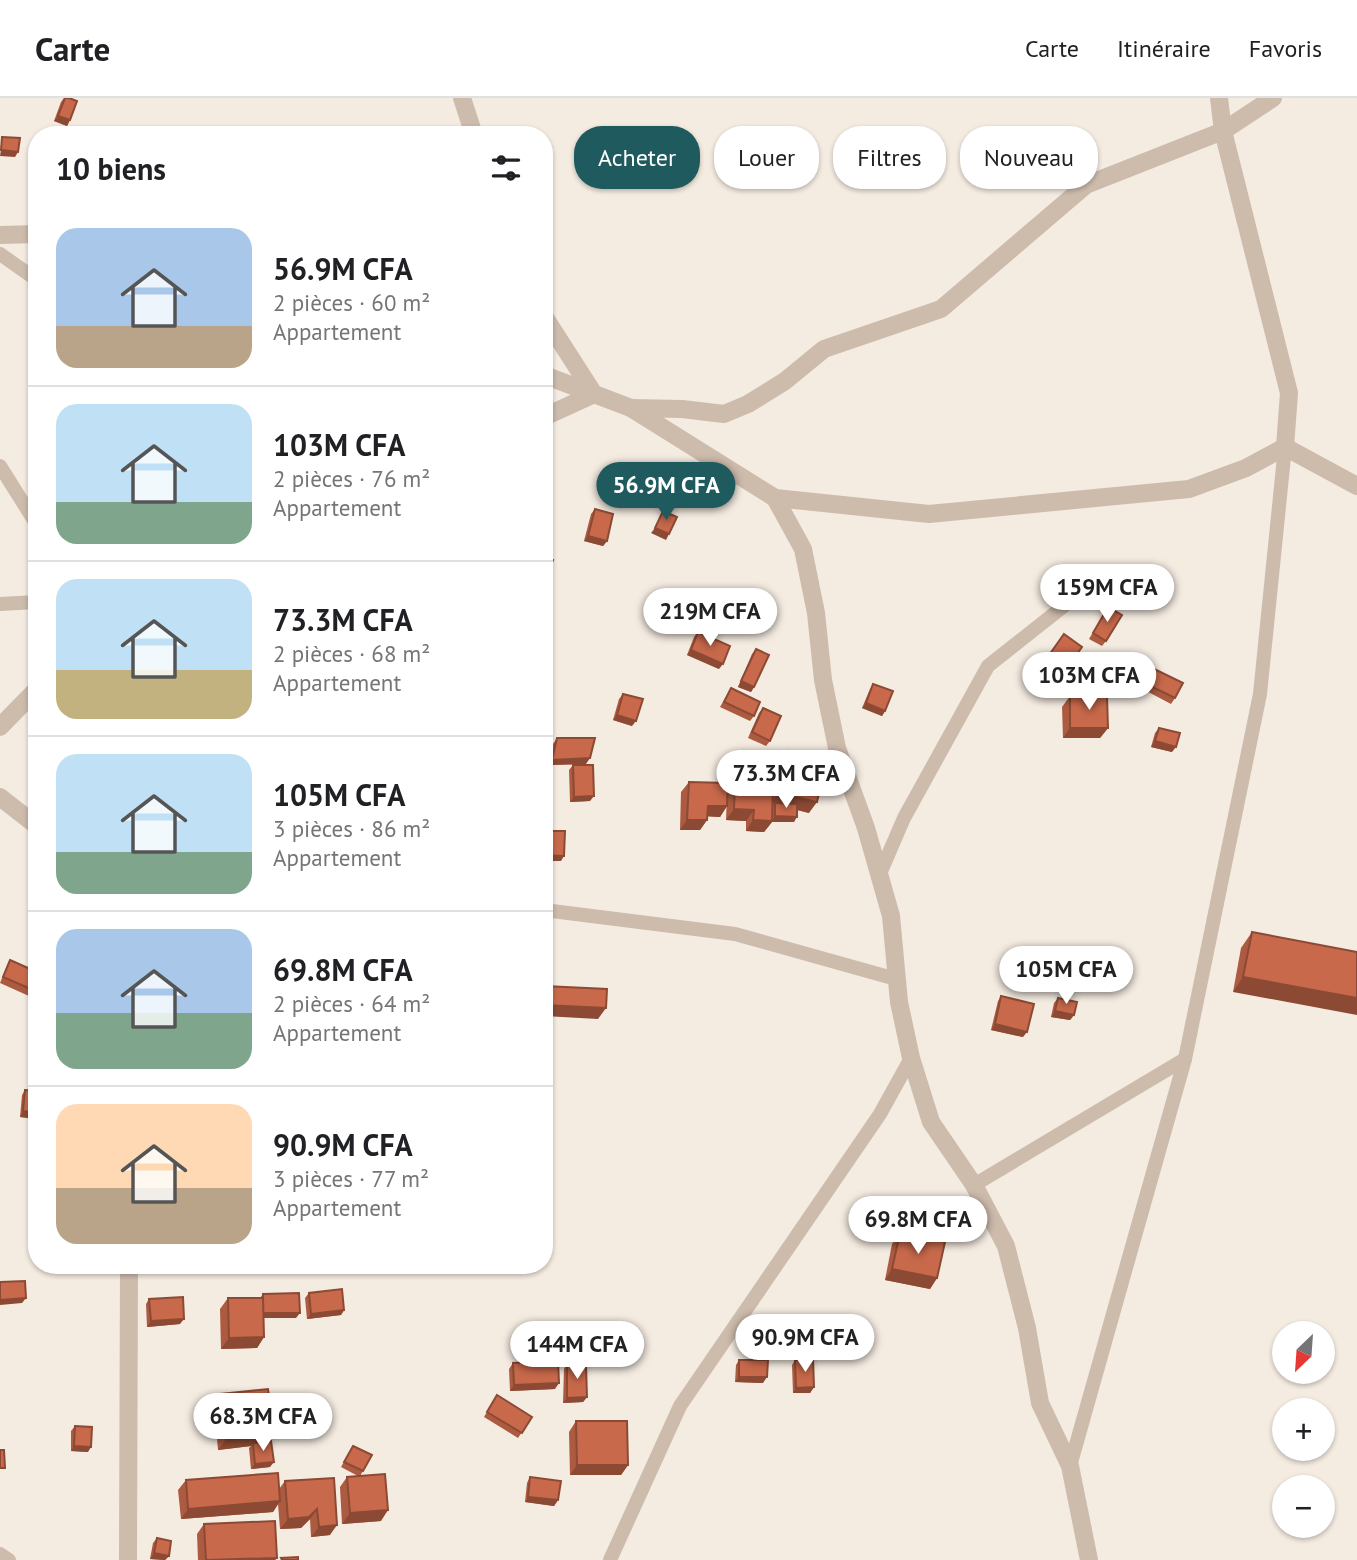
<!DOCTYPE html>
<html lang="fr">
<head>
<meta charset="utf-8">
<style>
	body { margin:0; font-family:"PT Sans",sans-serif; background:#f2f2f2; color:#202124; height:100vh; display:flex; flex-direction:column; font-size:26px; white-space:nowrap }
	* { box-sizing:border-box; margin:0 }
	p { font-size:23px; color:#757577 }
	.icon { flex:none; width:38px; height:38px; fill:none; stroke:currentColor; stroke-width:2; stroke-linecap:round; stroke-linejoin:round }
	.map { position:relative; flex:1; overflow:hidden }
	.side { position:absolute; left:28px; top:28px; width:525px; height:1148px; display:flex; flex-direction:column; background:#fff; border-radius:28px; box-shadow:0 2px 5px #0004 }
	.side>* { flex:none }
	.top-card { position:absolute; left:574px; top:28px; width:665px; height:63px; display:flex; gap:14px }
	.needle { width:46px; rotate:205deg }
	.tools { position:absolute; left:1272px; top:1223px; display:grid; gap:14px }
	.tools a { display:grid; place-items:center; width:63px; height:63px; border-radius:50%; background:#fff; box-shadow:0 2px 5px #0004; font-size:35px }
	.price { position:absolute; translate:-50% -60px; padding:0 16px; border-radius:24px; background:#fff; color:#222; font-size:23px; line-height:46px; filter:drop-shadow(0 2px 4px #0008) }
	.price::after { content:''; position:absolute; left:50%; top:42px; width:21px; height:16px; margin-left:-10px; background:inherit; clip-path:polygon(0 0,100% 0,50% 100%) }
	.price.selected { background:#1f5a5e; color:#fff }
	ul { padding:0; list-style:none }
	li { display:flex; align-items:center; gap:21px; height:175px; padding:0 28px }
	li+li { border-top:2px solid #e0e0e0 }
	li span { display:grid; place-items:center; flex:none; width:196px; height:140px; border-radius:21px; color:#555 }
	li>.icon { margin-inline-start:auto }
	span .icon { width:84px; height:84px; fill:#fffc; stroke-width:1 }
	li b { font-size:30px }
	h2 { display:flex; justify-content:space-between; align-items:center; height:84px; padding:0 28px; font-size:30px }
	.chip { padding:0 24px; border-radius:28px; background:#fff; box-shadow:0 2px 5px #0004; font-size:24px; line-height:63px }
	.chip.selected { background:#1f5a5e; color:#fff }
	header { display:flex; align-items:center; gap:42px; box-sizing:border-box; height:98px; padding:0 35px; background:#fff; border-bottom:2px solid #e0e0e0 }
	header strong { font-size:33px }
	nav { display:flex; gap:38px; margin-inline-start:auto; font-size:24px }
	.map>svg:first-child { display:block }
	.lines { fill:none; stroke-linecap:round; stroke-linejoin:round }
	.lane { stroke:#cdbbac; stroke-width:14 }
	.street { stroke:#cdbbac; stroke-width:18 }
	.wall { fill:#ac5a40 }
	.shaded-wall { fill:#8c4a34 }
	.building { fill:#c8694b; stroke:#8c4a34; stroke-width:2 }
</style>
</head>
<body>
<header>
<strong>Carte</strong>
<nav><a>Carte</a><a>Itinéraire</a><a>Favoris</a></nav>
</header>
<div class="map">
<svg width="1357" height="1462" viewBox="0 0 1357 1462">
	<rect width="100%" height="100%" fill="#f4ebe1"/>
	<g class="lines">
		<g class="lane">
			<path d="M0,156L37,182"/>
			<path d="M0,368L37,427"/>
			<path d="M0,506L37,504"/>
			<path d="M879,778L904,720L988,568L1074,500"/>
			<path d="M544,812L735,836L896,881"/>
			<path d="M974,1087L1185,961"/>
			<path d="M1070,1368L1185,961L1260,596L1285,349"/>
			<path d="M0,1456L9,1462"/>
			<path d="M610,1462L680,1308L880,1016L911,960"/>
		</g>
		<g class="street">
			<path d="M462,0L474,37"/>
			<path d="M0,137L37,136"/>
			<path d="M544,218L594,296L544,319"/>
			<path d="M544,277L631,310L775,400L929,416L1189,391L1246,370L1285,349L1289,295L1223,33L1219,0"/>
			<path d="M631,310L682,311L724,316L748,306L785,283L824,251L941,211L1086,87L1223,33L1273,0"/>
			<path d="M1285,349L1357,388"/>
			<path d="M775,400L803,451L816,515L823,582L837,650L866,730L891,818L899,904L911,960L931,1024L974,1087L1006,1148L1027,1230L1040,1305L1070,1368L1089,1462"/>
			<path d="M0,629L37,591"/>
			<path d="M0,699L37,728"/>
			<path d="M128,1462L129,1167"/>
		</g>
	</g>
	<g class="wall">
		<path d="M64,0L70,22L67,28L54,23L61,4Z"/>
		<path d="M595,411L607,443L603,448L584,443L591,416Z"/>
		<path d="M1105,514L1106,543L1102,548L1089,541Z"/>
		<path d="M698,534L719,571L687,557L694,539Z"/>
		<path d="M1064,536L1082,549L1061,578L1043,566Z"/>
		<path d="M756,551L754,589L751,594L738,589L752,556Z"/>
		<path d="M1148,568L1175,600L1171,606L1137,588Z"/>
		<path d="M873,586L885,613L882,618L862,610L870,591Z"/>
		<path d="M731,590L754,618L750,623L720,609Z"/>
		<path d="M623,596L632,628L613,622L619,601Z"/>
		<path d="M1070,598L1108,630L1100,640H1063L1062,609Z"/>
		<path d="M763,610L770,643L766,648L748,640L759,615Z"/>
		<path d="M1159,630L1172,654L1151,649L1155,635Z"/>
		<path d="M557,640L586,666L548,667L553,646Z"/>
		<path d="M788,653L809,715L797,712L794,724H772L764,734L746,733V723L726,722L727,696L735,685L773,698L781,664Z"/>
		<path d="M573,667L590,703L570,704L569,672Z"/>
		<path d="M689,684L727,708L720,719L707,718V722L700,732H680L681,694Z"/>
		<path d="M1252,834L1357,854L1233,894L1241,850Z"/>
		<path d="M10,862L33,892L29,898L0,885L7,868Z"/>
		<path d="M1001,898L1023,939L991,932L998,903Z"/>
		<path d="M1058,900L1074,917L1070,922L1051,919L1054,905Z"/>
		<path d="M25,992L37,1021L20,1019L22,997Z"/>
		<path d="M900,1135L937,1180L930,1191L885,1182L892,1146Z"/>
		<path d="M309,1195L344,1212L341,1217L307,1221L305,1200Z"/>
		<path d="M263,1196L296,1220H263L264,1239L257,1250L221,1251L220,1211L228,1200H260Z"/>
		<path d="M149,1201L180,1226L147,1229L146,1206Z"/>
		<path d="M739,1262L763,1285L735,1284L736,1267Z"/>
		<path d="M795,1262L814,1289L810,1295H793L792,1267Z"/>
		<path d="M513,1265L555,1291L510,1293L509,1271Z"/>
		<path d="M567,1266L587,1299L583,1304L563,1305L564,1271Z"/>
		<path d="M221,1296L274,1336L268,1343L270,1369L251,1371L249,1350L251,1348L218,1352L214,1306Z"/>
		<path d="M497,1297L532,1319L518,1340L484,1319Z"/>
		<path d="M576,1323L628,1367L621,1377H570L569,1334Z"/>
		<path d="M75,1328L88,1354L71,1353V1333Z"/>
		<path d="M353,1348L363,1373L360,1378L381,1423L342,1426L340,1389L347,1379L358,1378L341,1369Z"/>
		<path d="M530,1379L558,1402L554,1408L525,1404L527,1385Z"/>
		<path d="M334,1380L330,1437L311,1439L310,1421L301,1430L280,1431L278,1406L273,1414L181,1421L178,1392L186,1382L279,1391L285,1383Z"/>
		<path d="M204,1426L277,1460L275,1462H198L197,1436Z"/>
		<path d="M157,1440L169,1458L165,1462L150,1461L153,1445Z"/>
	</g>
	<g class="shaded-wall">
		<path d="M58,18L70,22L67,28L54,23Z"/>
		<path d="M1,52L18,54L15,59L0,58Z"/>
		<path d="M655,430L669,436L666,442L651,435Z"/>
		<path d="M588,438L607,443L603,448L584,443Z"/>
		<path d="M691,552L723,566L719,571L687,557Z"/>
		<path d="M741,583L754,589L751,594L738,589Z"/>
		<path d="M866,605L885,613L882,618L862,610Z"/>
		<path d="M617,617L636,623L632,628L613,622Z"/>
		<path d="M1070,630H1108L1100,640H1063Z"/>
		<path d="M1155,643L1176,649L1172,654L1151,649Z"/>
		<path d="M590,660L586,666L548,667L552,662Z"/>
		<path d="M778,695L817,704L809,715L771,705Z"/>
		<path d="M594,698L590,703L570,704L574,699Z"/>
		<path d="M708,708H727L720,719L700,718Z"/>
		<path d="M734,711L754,712L746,723L726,722Z"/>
		<path d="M775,718L797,719L794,724H772L764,734L746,733L753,722L772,723Z"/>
		<path d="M687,722H707L700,732H680Z"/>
		<path d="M544,757L564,758L561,763H544Z"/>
		<path d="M35,771L37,772V779L31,777Z"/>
		<path d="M1243,879L1357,900V917L1233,894Z"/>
		<path d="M544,907L606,910L598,921L544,918Z"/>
		<path d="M1055,913L1074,917L1070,922L1051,919Z"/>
		<path d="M995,926L1027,934L1023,939L991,932Z"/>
		<path d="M23,1013L37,1015V1021L20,1019Z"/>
		<path d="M892,1171L937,1180L930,1191L885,1182Z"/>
		<path d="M26,1200L22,1205L0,1207V1202Z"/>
		<path d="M344,1212L341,1217L307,1221L311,1216Z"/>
		<path d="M263,1215H300L296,1220H259Z"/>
		<path d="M184,1221L180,1226L147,1229L151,1223Z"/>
		<path d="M264,1239L257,1250L221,1251L229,1240Z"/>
		<path d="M739,1279H767L763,1285L735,1284Z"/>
		<path d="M559,1285L555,1291L510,1293L514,1287Z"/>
		<path d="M814,1289L810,1295H793L796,1290Z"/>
		<path d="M587,1299L583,1304L563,1305L567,1300Z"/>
		<path d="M274,1336L266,1346L253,1345L251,1348L218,1352L226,1341Z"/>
		<path d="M74,1348L91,1349L88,1354L71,1353Z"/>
		<path d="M274,1364L270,1369L251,1371L255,1366Z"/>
		<path d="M577,1367H628L621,1377H570Z"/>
		<path d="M528,1399L558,1402L554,1408L525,1404Z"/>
		<path d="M280,1403L273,1414L181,1421L188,1411Z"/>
		<path d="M317,1411L310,1421L301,1430L280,1431L288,1421Z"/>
		<path d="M388,1412L381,1423L342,1426L350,1415Z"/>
		<path d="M337,1427L330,1437L311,1439L319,1429Z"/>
		<path d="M154,1455L169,1458L165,1462L150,1461Z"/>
		<path d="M277,1460L275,1462H231Z"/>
	</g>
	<g class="building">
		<path d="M65,0H69L77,3L70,22L58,18Z"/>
		<path d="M2,39L20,40L18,54L1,52Z"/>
		<path d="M595,411L613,416L607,443L588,438Z"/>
		<path d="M663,413L677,419L669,436L655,430Z"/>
		<path d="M544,458L553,462L544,483Z"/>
		<path d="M1108,509L1122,517L1106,543L1093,535Z"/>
		<path d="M698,534L730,548L723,566L691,552Z"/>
		<path d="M1064,536L1082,549L1065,573L1047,560Z"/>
		<path d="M756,551L769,557L754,589L741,583Z"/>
		<path d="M1148,568L1183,585L1175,600L1140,583Z"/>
		<path d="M873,586L893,593L885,613L866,605Z"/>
		<path d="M731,590L760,604L754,618L724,604Z"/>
		<path d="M623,596L643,601L636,623L617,617Z"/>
		<path d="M1070,598L1107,599L1108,630H1070Z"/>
		<path d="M763,610L781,618L770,643L752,634Z"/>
		<path d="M1159,630L1180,635L1176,649L1155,643Z"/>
		<path d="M544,639H546L545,655H544Z"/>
		<path d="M557,640H595L590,660L552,662Z"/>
		<path d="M788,653L826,663L817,704L778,695Z"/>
		<path d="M573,667H593L594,698L574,699Z"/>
		<path d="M689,684L728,685L727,708H708L707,722H687Z"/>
		<path d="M735,685L773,687L772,723L753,722L754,712L734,711Z"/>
		<path d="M775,705L797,706V719L775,718Z"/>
		<path d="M544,733H565L564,758L544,757Z"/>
		<path d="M544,823H547L546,844H544Z"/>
		<path d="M1252,834L1357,854V900L1243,879Z"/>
		<path d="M10,862L37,874V884L33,892L3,879Z"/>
		<path d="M544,888L607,891L606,910L544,907Z"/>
		<path d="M1001,898L1034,906L1027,934L995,926Z"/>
		<path d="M1058,900L1077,904L1074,917L1055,913Z"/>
		<path d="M25,992L37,993V1015L23,1013Z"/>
		<path d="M900,1135L945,1144L937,1180L892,1171Z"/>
		<path d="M25,1183L26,1200L0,1202V1184Z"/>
		<path d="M342,1191L344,1212L311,1216L309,1195Z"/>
		<path d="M299,1195L300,1215H263V1196Z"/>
		<path d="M183,1199L184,1221L151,1223L149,1201Z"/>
		<path d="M228,1200H263L264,1239L229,1240Z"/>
		<path d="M813,1261L814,1289L796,1290L795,1262Z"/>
		<path d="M739,1262H768L767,1279H739Z"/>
		<path d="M558,1263L559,1285L514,1287L513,1265Z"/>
		<path d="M567,1266L586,1268L587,1299L567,1300Z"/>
		<path d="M268,1291L274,1336L226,1341L221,1296Z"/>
		<path d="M497,1297L532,1319L522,1335L487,1314Z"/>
		<path d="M576,1323H627L628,1367H577Z"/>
		<path d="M75,1328L92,1329L91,1349L74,1348Z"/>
		<path d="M271,1343L274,1364L255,1366L253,1345Z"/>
		<path d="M353,1348L372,1357L363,1373L344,1364Z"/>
		<path d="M0,1352H4L5,1370H0Z"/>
		<path d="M278,1375L280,1403L188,1411L186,1382Z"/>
		<path d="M385,1376L388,1412L350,1415L347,1379Z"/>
		<path d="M530,1379L561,1383L558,1402L528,1399Z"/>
		<path d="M334,1380L337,1427L319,1429L317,1411L309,1419L288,1421L285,1383Z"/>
		<path d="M275,1423L277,1460L206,1462L204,1426Z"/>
		<path d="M157,1440L171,1443L169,1458L154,1455Z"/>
		<path d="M298,1459V1462H282L281,1460Z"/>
	</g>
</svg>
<div class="tools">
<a><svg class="needle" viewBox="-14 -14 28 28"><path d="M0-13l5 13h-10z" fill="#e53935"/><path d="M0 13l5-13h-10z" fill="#757577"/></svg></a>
<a>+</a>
<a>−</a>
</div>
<b class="price selected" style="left:666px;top:424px">56.9M CFA</b>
<b class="price" style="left:1107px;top:526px">159M CFA</b>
<b class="price" style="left:710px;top:550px">219M CFA</b>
<b class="price" style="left:1089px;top:614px">103M CFA</b>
<b class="price" style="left:786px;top:712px">73.3M CFA</b>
<b class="price" style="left:1066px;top:908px">105M CFA</b>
<b class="price" style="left:918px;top:1158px">69.8M CFA</b>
<b class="price" style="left:805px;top:1276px">90.9M CFA</b>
<b class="price" style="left:577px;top:1283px">144M CFA</b>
<b class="price" style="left:263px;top:1355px">68.3M CFA</b>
<div class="top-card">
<a class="chip selected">Acheter</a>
<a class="chip">Louer</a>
<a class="chip">Filtres</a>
<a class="chip">Nouveau</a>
</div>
<section class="side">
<h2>10 biens<svg class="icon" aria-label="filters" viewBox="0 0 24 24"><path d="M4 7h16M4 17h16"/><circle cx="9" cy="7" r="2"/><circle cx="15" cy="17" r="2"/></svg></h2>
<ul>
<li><span style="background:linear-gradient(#a9c7e8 70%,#b9a48a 0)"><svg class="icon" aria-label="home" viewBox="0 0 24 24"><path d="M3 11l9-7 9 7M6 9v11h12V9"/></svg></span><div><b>56.9M CFA</b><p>2 pièces · 60 m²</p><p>Appartement</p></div></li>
<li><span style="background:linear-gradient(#bfe0f5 70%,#7fa58c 0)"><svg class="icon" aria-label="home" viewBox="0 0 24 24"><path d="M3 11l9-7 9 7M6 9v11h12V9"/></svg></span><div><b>103M CFA</b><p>2 pièces · 76 m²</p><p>Appartement</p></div></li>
<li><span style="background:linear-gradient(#bfe0f5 65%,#c2b280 0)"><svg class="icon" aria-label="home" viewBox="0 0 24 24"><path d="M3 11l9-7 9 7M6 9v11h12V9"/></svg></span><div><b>73.3M CFA</b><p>2 pièces · 68 m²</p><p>Appartement</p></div></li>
<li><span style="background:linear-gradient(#bfe0f5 70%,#7fa58c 0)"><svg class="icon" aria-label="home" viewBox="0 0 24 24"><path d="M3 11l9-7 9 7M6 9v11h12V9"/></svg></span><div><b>105M CFA</b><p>3 pièces · 86 m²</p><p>Appartement</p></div></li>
<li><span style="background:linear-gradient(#a9c7e8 60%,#7fa58c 0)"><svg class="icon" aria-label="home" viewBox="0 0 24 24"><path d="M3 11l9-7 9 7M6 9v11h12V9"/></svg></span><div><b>69.8M CFA</b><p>2 pièces · 64 m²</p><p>Appartement</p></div></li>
<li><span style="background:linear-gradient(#ffd9b3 60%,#b9a48a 0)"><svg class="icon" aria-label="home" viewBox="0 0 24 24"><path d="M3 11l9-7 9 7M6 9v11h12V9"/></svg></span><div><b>90.9M CFA</b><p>3 pièces · 77 m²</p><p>Appartement</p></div></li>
</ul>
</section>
</div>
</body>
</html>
